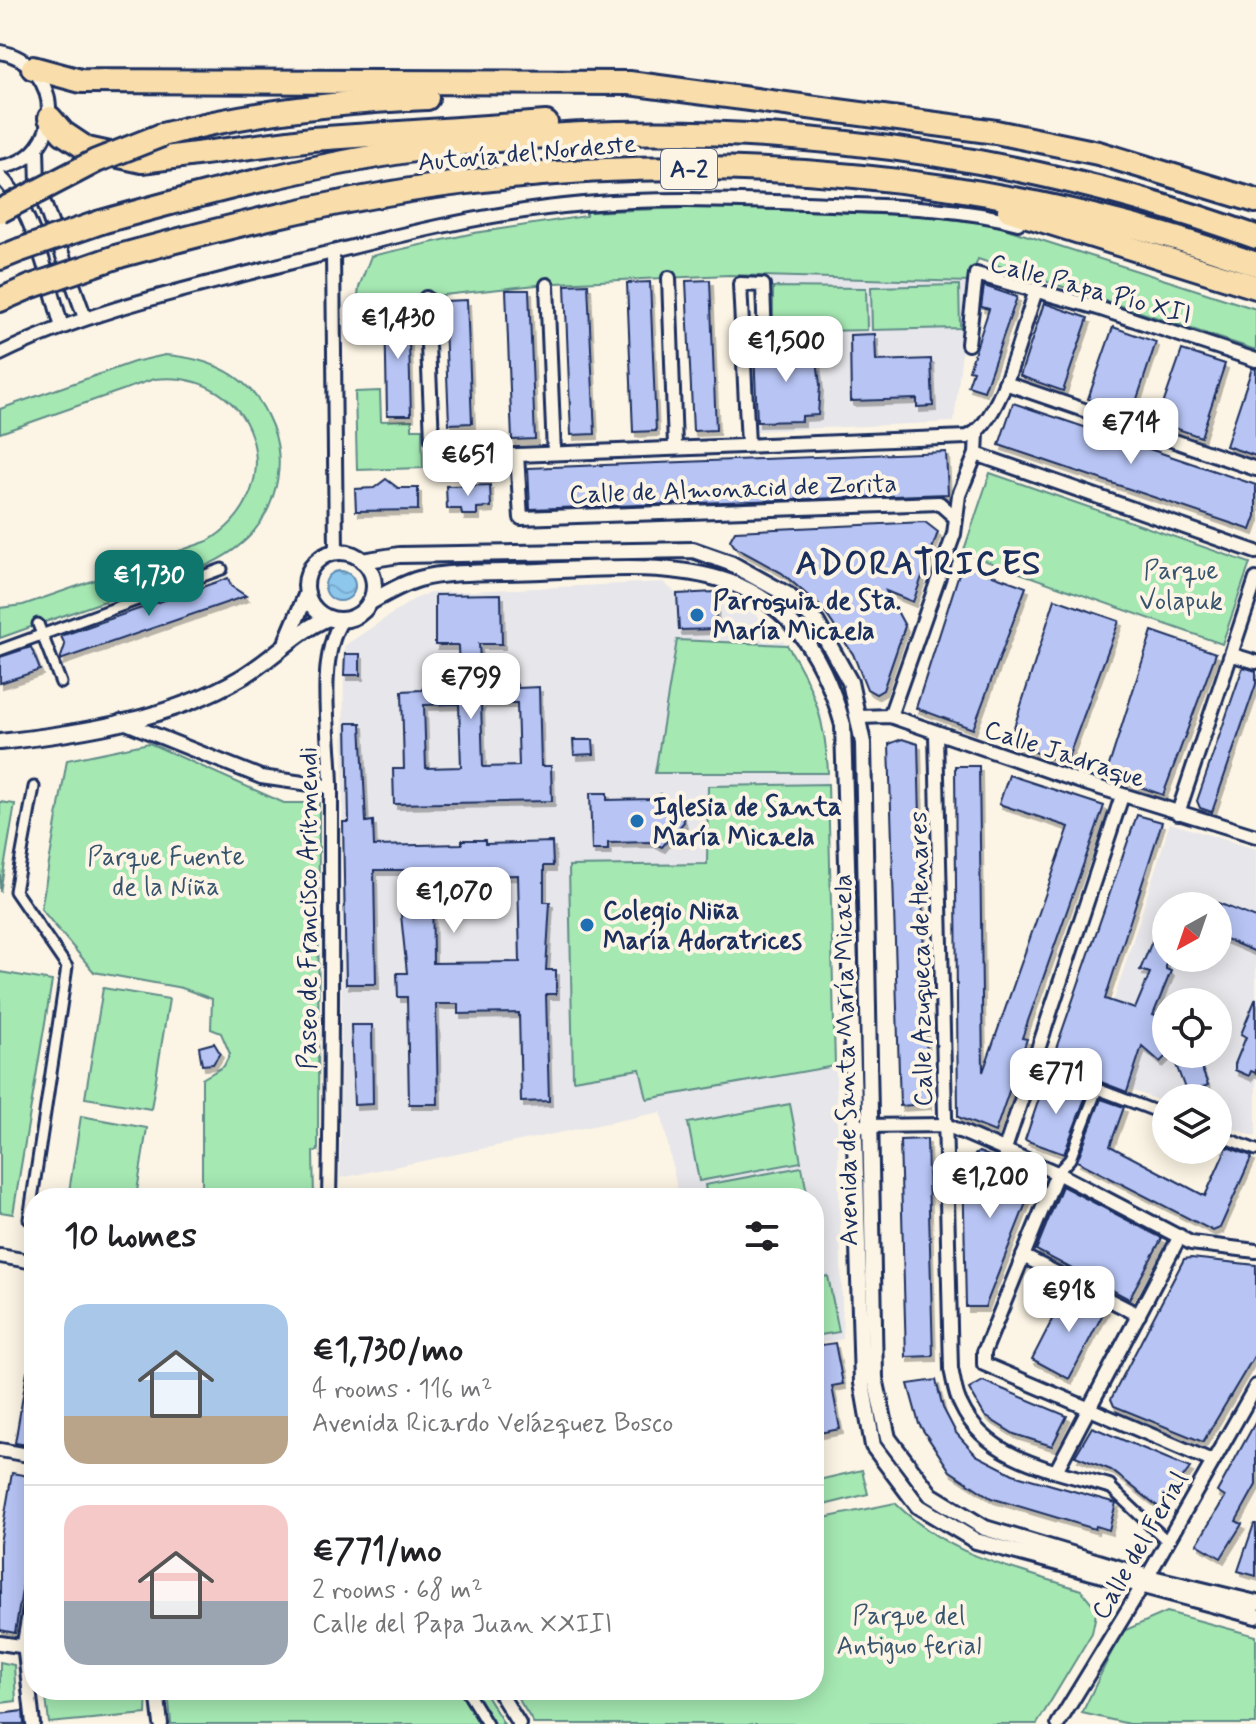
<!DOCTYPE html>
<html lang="en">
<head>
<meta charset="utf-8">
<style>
	body { margin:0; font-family:Mynerve,sans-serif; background:#f6f6f6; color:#202124; height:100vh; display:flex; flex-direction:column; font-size:30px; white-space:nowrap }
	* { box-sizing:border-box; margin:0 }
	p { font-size:26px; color:#757577 }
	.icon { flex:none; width:44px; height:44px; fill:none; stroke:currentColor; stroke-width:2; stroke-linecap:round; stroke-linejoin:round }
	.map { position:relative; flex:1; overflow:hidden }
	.drawer { position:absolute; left:24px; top:1188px; width:800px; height:512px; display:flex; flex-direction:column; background:#fff; border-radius:32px; box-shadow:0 4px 20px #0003 }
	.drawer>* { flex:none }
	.needle { width:52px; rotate:220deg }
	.buttons { position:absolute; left:1152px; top:892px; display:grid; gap:16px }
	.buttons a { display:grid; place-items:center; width:80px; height:80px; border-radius:50%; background:#fff; box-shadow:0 4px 20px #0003; font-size:40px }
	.price { position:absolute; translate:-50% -68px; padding:0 18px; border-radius:16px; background:#fff; color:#222; font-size:26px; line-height:52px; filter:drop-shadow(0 2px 4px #0008) }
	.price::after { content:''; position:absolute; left:50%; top:48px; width:24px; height:18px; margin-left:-12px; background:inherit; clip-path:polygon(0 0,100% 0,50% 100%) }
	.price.selected { background:#0f766e; color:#fff }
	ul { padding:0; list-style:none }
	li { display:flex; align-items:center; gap:24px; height:200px; padding:0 40px }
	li+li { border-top:2px solid #e0e0e0 }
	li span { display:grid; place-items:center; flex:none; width:224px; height:160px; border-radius:24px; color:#555 }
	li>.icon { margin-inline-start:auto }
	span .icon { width:96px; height:96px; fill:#fffc; stroke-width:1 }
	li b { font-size:34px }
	h2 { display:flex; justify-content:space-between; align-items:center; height:96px; padding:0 40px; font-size:34px }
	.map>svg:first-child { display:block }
	.built { fill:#e7e6ea; fill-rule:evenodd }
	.green { fill:#a5e8b2; stroke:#608c88; stroke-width:2 }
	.water { fill:url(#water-waves); stroke:#5f8ab3; stroke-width:2 }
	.building { fill:#b7c4f4; stroke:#1b2f5e; stroke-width:2; fill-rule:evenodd; filter:url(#shadow) }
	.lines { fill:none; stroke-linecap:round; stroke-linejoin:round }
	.pedestrian-casing { stroke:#1b2f5e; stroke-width:15 }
	.minor-casing { stroke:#1b2f5e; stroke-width:18 }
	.tertiary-casing { stroke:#1b2f5e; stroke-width:20 }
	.motorway-casing { stroke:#1b2f5e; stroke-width:28 }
	.pedestrian { stroke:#fcf5e5; stroke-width:9 }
	.minor { stroke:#fcf5e5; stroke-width:12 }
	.tertiary { stroke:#fcf5e5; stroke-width:14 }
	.motorway { stroke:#f9deab; stroke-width:22 }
	.motorway-bridge-casing { stroke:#1b2f5e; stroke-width:28; stroke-linecap:butt }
	.motorway-bridge { stroke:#f9deab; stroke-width:22 }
	.poi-dot { fill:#1f6fb2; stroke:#fcf5e5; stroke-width:3 }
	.labels { text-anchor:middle; stroke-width:8; stroke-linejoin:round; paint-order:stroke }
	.shield { fill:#fcf5e5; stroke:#5e6a86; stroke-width:2 }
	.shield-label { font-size:24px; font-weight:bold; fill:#1b2f5e }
	.street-label { font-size:26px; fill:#1b2f5e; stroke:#fcf5e5 }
	.park-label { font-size:26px; fill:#37546f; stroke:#fcf5e5 }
	.poi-label { font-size:26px; font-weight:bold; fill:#1b2f5e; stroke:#fcf5e5; text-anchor:start }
	.district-label { font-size:34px; font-weight:bold; letter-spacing:2px; fill:#1b2f5e; stroke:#fcf5e5 }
</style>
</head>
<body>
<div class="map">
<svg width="1256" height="1724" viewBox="0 0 1256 1724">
	<defs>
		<pattern id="water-waves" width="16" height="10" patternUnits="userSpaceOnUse" patternTransform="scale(2)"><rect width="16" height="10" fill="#8dc7ec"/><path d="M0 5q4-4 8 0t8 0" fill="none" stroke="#79abcd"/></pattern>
		<filter id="shadow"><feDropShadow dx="3" dy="5" stdDeviation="0" flood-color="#0004"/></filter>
	</defs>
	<rect width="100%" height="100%" fill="#fcf5e5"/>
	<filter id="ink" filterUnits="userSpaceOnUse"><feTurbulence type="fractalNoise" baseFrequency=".0125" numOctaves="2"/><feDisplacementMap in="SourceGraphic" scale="16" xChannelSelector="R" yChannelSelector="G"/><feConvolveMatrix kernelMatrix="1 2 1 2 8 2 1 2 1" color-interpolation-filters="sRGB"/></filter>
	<g filter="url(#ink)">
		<g class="built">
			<path d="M771,277L970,282L954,422L755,431L752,346L772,345Z"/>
			<path d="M663,582L677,594L715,592L756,615L787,645L811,686L822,715L828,773L843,1339L814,1344V1198H679L661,1112L340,1178L344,646L414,599L430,593Z"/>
			<path d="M1170,823L1256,849V1137L1218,1123V1098H1166V1103L1090,1075ZM1166,906H1218V958H1166ZM1166,1002H1218V1054H1166Z"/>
		</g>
		<g class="green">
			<path d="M712,207L925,216L991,224L1256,309V350L978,259L970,282L729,275L556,283L357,304L359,287L371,256L474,233L586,216V212Z"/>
			<path d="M959,285L960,328L872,330L871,287Z"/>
			<path d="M773,287L866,288L867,330L773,332Z"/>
			<path d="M165,355C208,358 249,374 268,417C280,441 282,468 274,493C255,561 184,574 126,594C84,608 42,623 0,638V608L23,605L208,541C295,489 255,367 154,379L0,433V409L134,362Z"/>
			<path d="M380,391L381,421L412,420V429H422L423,468L357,470L355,392Z"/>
			<path d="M990,473L1250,563L1222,644L963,553Z"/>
			<path d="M677,640L787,645C814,686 826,724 828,773H655Z"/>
			<path d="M149,743L284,803H319L318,1151L313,1152L314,1198H202V1079L224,1066L230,1054L221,1033L211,1029L212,999L182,988L94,972L41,909L67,760Z"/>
			<path d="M828,784L835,1066L647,1099L640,1069L573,1080L569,866L707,864L708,786Z"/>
			<path d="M0,802L15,804L0,892Z"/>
			<path d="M0,972L52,981L13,1214L0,1212Z"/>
			<path d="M103,988L169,999L151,1109L85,1098Z"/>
			<path d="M790,1104L801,1162L699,1181L688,1123Z"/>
			<path d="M81,1116L147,1128L136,1198H68Z"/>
			<path d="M802,1167L808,1198H707L705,1185Z"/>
			<path d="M828,1276L839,1332L814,1336V1279Z"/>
			<path d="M862,1470L868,1494L816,1507L814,1481Z"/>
			<path d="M895,1503C954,1560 1007,1565 1081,1590L1097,1609L1092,1633L1037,1724H534L513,1690H814V1520Z"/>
			<path d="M1167,1612L1256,1636V1724H1129L1082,1713L1121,1632Z"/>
			<path d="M0,1662L14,1665L16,1701L0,1703Z"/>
			<path d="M45,1690H147L146,1714L49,1723Z"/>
			<path d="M168,1690H483L504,1724H171Z"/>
		</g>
		<circle class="water" cx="340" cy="586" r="15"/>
		<g class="building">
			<path d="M710,280L716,430L693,431L686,281Z"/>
			<path d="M650,282L656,431L633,432L627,283Z"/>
			<path d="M588,284L595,434L571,435L565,285Z"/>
			<path d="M984,286L1017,297L984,391L968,386L973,371L969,370L989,309L981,307Z"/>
			<path d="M506,290H529L535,439L512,440Z"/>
			<path d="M467,300L472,423L449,424L444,301Z"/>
			<path d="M1044,303L1088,318L1063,391L1020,376Z"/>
			<path d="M385,306H408L411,415H387Z"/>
			<path d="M1113,327L1156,342L1132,414L1088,399Z"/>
			<path d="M875,334L876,361L931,359L933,406L917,407V399L851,401L850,335Z"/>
			<path d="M799,346V351H816L820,385L818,415L802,416V421L757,422L754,350Z"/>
			<path d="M1182,350L1225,364L1201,437L1157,422Z"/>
			<path d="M1252,368L1256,369V456L1226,446Z"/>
			<path d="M1013,403L1256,485V516L1251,530L999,445Z"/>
			<path d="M946,452L948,494L530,509L528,468Z"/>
			<path d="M386,479L398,488H418V510L356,511L355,489L374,488Z"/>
			<path d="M490,485L491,507L477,508V515H462L461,509H447L446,486Z"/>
			<path d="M925,522L938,532L913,602L886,591L905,626L883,690L876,694L867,689L853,654L822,608L782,573L736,548L730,540L735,531Z"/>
			<path d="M962,564L1026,587L973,729L916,708Z"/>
			<path d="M228,578L231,586L246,596L60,660L65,645L61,636Z"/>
			<path d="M715,592L716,629L679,630L677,594Z"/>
			<path d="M501,594L502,644H479L481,676L503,670L512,675L518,688L539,687L541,766H551L552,801L394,804L393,769H404L402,691L422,690L428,676L438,671L459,675L458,645H435V595ZM481,703H517L519,766L483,767ZM459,704L461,767L426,768L424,705Z"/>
			<path d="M1055,599L1119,621L1066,763L1009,743Z"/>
			<path d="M1152,631L1216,653L1163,795L1106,775Z"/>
			<path d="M31,647L40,670L0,683V657Z"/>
			<path d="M345,654H360V675H344Z"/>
			<path d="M1243,667L1256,671V684L1212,812L1200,808L1197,801Z"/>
			<path d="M347,723H361L366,822L373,821L374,846L462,844V840H485V844L552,842L553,866H544V902H550L546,970H556V994H546L549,1101L521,1102L519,1013L458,1014V1004H436L438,1104H409L407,997H398L397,973H407L400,905H406L405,870H374L376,984H346L343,822H349ZM518,875L520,962L433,963L432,877Z"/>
			<path d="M902,739L918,744L928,1104L900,1106L889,744Z"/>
			<path d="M573,740H593L594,754L574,755Z"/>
			<path d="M955,766H979L983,1072L1069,827L999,804L1009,775L1104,806L1022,1038L1027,1039L995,1132L958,1117Z"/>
			<path d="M590,793H607V800L650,799L661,794L682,815L684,822L662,847L651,842L608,843V850H592Z"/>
			<path d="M1137,815L1162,822L1105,999L1135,1009L1150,973L1140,970L1166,908V969L1171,971L1153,1015L1166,1019V1056L1160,1062L1142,1046L1127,1092L1051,1063Z"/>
			<path d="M1218,903L1256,918V952L1218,936Z"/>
			<path d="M1256,998V1073L1251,1071L1249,1076L1235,1070V1064L1246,1037L1241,1034Z"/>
			<path d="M351,1025H372L373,1104L354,1105Z"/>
			<path d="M214,1043L220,1053L213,1064L202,1065L199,1047Z"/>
			<path d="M1172,1054H1196L1208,1085L1187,1094Z"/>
			<path d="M1046,1078L1087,1093L1064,1154L1025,1140Z"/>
			<path d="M1101,1099L1124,1107L1110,1146L1205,1196L1227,1147L1252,1156L1220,1228L1213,1231L1077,1161Z"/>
			<path d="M927,1139L933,1356L906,1357L900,1140Z"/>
			<path d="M979,1152L1037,1175L985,1307H966L963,1163Z"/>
			<path d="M1062,1186L1162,1238L1129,1299L1036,1250Z"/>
			<path d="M1191,1258L1256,1265V1353L1203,1442L1114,1406L1111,1399L1184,1259Z"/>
			<path d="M1068,1289L1106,1308L1069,1379L1032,1359Z"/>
			<path d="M835,1343L843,1384L832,1386L840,1429L814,1434V1346Z"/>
			<path d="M27,1372H34V1446L15,1443Z"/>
			<path d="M936,1380L943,1408L956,1433L976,1455L1013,1474L1116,1503L1109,1530L1096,1526L1095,1529L991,1498L950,1471L919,1424L908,1384Z"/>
			<path d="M983,1381L1067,1416L1052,1446L1014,1434L985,1416L969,1389Z"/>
			<path d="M1256,1421V1485L1236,1521L1242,1524L1221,1558L1197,1544L1225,1497L1217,1492Z"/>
			<path d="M1092,1427L1190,1468L1160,1508L1111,1470L1075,1456Z"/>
			<path d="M12,1473L34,1477V1517L15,1633L0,1630V1543Z"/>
			<path d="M1254,1524H1256V1576L1238,1571Z"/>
			<path d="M23,1711L24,1724H0V1714Z"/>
		</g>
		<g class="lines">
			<defs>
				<g id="pedestrian">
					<path d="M38,624L61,683"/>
					<path d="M0,650L222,569"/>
					<path d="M1034,1065L1166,1115"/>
					<path d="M1218,1135L1256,1150"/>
					<path d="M1057,1173L1070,1159L1097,1089"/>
					<path d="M29,1219L67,967L15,891L34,787"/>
					<path d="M1109,1486L1168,1542"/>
					<path d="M466,1690L487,1724"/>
				</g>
				<g id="minor">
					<path d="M0,52C64,63 67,159 0,167"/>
					<path d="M37,148L38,186L85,318"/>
					<path d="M0,177C33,206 49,285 62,327"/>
					<path d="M333,252L336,553"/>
					<path d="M669,278L675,446"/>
					<path d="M547,285L554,453"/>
					<path d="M426,298L432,439L443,454L467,457L967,437C1002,424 1023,325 1036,291"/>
					<path d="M744,341L765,340L763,285L740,284L748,444"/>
					<path d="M968,344L976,274L1098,308L1256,360"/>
					<path d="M0,354C83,313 175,292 264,269C370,243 475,213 584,204C667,197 750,201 832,204C893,207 960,207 1018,223"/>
					<path d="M1005,383L1256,469"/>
					<path d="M976,454L1256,552"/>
					<path d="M517,455L521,518L939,503L956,518"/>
					<path d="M1233,655L1256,662"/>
					<path d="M890,716L954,534L959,495L976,454L977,433"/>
					<path d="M860,717L890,716L1081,782L1256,836"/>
					<path d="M121,721L261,777L331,787"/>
					<path d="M936,734L951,1369C954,1381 955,1395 961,1405C986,1460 1056,1471 1109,1486"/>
					<path d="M1178,813L1256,579"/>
					<path d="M863,1126L946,1125L1057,1173L1191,1243L1256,1251"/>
					<path d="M1004,1152L1122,796"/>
					<path d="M1057,1173L984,1352V1364L1212,1461"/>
					<path d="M329,1198C332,1062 331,925 331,788C331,741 315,660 342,620"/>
					<path d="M0,1256L34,1262"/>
					<path d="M1023,1256L1139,1315"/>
					<path d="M0,1450L34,1456"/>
					<path d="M1056,1471L1180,1236"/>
					<path d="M0,1643L34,1648"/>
					<path d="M157,1690L161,1724"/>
					<path d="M498,1690L519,1724"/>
					<path d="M33,1724L24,1643L34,1585"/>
					<path d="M1058,1724L1141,1588L1256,1386"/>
				</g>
				<g id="tertiary">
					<circle cx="340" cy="586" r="34"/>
					<path d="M362,561L399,555L693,550L730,563L788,595L817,623L850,682L863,743L875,1378L888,1438L931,1495L985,1528L1148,1577L1256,1603"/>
					<path d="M369,603C385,594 401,584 419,579C450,570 506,573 540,571C689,563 796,558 843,725L862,1383L873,1446L918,1506L976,1541L1256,1616"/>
					<path d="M287,640L307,593"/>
					<path d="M0,742C82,733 171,719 242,677C273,659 295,632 328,618"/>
				</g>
				<g id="motorway">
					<path d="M33,68L81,81L629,83L996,132L1098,153L1256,201"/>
					<path d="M50,118L63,133L87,149L142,161L312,139L546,123"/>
					<path d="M162,135C249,112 338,102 427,98"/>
					<path d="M1009,210L1256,287"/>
					<path d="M101,222C205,193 308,166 414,150C692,109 992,141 1256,237"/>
					<path d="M119,256C226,227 334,200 444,185C717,147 996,173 1256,264"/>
					<path d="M0,258L20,250"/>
					<path d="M0,300L32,286"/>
				</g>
			</defs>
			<use href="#pedestrian" class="pedestrian-casing"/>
			<use href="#minor" class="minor-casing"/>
			<use href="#tertiary" class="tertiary-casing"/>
			<use href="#motorway" class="motorway-casing"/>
			<use href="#pedestrian" class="pedestrian"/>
			<use href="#minor" class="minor"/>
			<use href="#tertiary" class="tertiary"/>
			<use href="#motorway" class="motorway"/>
			<defs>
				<g id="motorway-bridge">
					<path d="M0,211L96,161L162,135"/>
					<path d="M20,250L101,222"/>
					<path d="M32,286L119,256"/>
				</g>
			</defs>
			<use href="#motorway-bridge" class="motorway-bridge-casing"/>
			<use href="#motorway-bridge" class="motorway-bridge"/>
		</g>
	</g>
	<g class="poi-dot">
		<circle cx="697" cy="615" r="8"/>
		<circle cx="637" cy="821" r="8"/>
		<circle cx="587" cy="925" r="8"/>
	</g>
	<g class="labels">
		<rect class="shield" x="661" y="149" width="56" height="40" rx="6"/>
		<g class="shield-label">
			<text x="689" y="177">A-2</text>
		</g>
		<g class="street-label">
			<text transform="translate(527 152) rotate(-5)" y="9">Autovía del Nordeste</text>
			<text transform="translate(1091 288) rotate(15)" y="9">Calle Papa Pío XII</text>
			<text transform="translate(733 488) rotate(-2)" y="9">Calle de Almonacid de Zorita</text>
			<text transform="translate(1065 753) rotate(18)" y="9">Calle Jadraque</text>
			<text transform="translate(307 908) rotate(-90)" y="9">Paseo de Francisco Aritmendi</text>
			<text transform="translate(920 959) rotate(-91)" y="9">Calle Azuqueca de Henares</text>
			<text transform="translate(845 1060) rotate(-91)" y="9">Avenida de Santa María Micaela</text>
			<text transform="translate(1139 1545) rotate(-60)" y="9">Calle del Ferial</text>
		</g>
		<g class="park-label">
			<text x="1181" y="579">Parque<tspan x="1181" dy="30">Volapuk</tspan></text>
			<text x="166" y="865">Parque Fuente<tspan x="166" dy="30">de la Niña</tspan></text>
			<text x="909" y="1624">Parque del<tspan x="909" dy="30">Antiguo ferial</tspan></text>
		</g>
		<g class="poi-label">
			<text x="713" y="609">Parroquia de Sta.<tspan x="713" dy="30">María Micaela</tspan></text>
			<text x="653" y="815">Iglesia de Santa<tspan x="653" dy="30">María Micaela</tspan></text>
			<text x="603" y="919">Colegio Niña<tspan x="603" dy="30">María Adoratrices</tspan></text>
		</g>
		<g class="district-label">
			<text x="919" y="574">ADORATRICES</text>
		</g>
	</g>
</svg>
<div class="buttons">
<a><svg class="needle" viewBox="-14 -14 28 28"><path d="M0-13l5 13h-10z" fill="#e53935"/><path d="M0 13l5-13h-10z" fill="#757577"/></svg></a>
<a><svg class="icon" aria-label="locate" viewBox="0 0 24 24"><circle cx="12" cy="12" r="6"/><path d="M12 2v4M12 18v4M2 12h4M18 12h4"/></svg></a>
<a><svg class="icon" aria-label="layers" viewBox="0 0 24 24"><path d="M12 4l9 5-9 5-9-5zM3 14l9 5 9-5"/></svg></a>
</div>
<b class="price" style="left:398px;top:361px">€1,430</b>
<b class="price" style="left:786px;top:384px">€1,500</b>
<b class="price" style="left:1131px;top:466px">€714</b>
<b class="price" style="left:468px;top:498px">€651</b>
<b class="price selected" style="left:149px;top:618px">€1,730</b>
<b class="price" style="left:471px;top:721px">€799</b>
<b class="price" style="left:454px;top:935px">€1,070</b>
<b class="price" style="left:1056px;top:1116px">€771</b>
<b class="price" style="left:990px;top:1220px">€1,200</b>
<b class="price" style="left:1069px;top:1334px">€918</b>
<section class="drawer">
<h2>10 homes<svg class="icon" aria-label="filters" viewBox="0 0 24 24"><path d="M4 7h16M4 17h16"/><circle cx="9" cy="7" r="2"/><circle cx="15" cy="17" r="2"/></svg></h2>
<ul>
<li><span style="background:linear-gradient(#a9c7e8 70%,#b9a48a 0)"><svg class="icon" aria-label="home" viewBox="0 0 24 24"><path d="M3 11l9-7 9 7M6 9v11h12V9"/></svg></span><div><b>€1,730/mo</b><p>4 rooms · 116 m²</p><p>Avenida Ricardo Velázquez Bosco</p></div></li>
<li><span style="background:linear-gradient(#f6c9c9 60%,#9aa5b1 0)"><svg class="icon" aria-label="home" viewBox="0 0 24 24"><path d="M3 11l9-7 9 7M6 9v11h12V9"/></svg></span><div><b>€771/mo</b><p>2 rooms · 68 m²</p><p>Calle del Papa Juan XXIII</p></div></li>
</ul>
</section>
</div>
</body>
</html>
